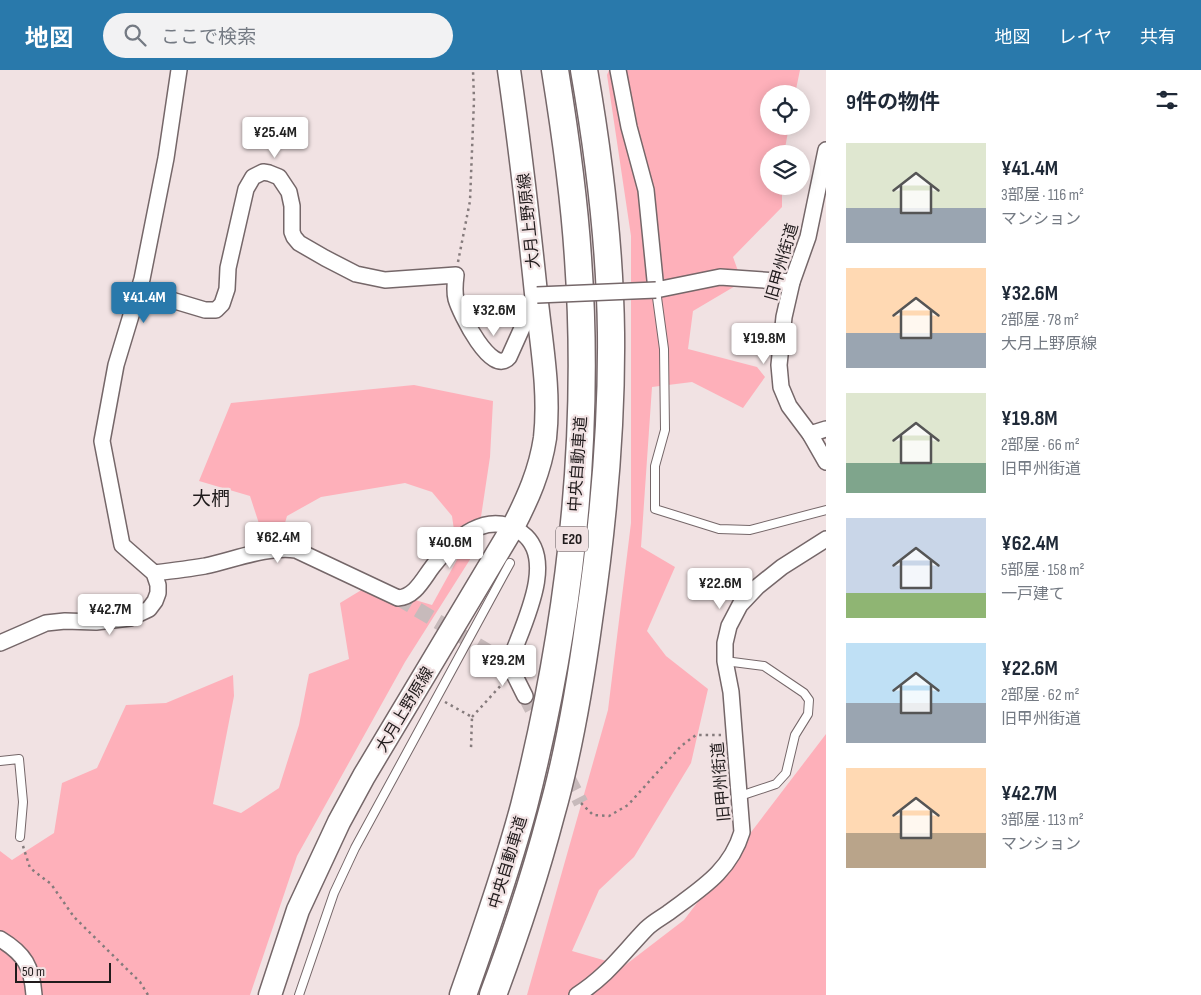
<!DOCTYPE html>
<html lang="ja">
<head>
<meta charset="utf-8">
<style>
	body { margin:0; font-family:"Sofia Sans Condensed","Noto Sans JP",sans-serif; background:#f2f2f3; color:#1f2937; height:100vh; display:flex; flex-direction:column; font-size:19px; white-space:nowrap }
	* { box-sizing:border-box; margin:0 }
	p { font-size:16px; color:#747a83 }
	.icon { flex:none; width:28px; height:28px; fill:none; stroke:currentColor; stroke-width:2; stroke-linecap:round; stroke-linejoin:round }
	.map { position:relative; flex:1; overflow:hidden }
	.side { display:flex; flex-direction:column; background:#fff; width:375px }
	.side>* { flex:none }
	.controls { position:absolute; left:760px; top:15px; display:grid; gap:10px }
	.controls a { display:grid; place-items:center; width:50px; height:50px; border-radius:50%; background:#fff; box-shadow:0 2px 12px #0003; font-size:25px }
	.scale { position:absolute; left:15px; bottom:12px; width:96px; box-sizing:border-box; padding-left:5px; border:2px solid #201b1c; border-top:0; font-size:14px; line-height:18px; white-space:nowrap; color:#201b1c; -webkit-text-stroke:4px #f1e2e3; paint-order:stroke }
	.price { position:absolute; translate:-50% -42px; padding:0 11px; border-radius:5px; background:#fff; color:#222; font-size:16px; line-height:32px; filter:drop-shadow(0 1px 2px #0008) }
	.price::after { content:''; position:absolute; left:50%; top:30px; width:15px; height:11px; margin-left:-8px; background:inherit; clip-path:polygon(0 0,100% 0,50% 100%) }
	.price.active { background:#2979ab; color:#fff }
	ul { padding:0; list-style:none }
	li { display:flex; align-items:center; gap:15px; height:125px; padding:0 20px }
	li span { display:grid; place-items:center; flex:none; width:140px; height:100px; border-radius:0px; color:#555 }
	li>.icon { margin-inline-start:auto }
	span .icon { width:60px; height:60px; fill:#fffc; stroke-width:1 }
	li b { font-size:21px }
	h2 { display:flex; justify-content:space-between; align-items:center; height:60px; padding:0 20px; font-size:21px }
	header { display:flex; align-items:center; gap:30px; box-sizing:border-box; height:70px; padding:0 25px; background:#2979ab; color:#fff }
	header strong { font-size:24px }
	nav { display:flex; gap:28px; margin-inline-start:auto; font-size:18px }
	.search { width:350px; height:45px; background:#f2f2f3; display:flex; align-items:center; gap:12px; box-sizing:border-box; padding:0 18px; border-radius:28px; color:#747a83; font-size:19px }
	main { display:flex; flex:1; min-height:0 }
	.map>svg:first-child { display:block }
	.green { fill:#feb0ba }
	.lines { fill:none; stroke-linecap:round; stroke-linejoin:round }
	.street-tunnel { stroke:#c7babb; stroke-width:15; stroke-dasharray:15 8; stroke-linecap:butt }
	.lane-casing { stroke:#756769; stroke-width:10 }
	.street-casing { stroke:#756769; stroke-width:18 }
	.primary-casing { stroke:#756769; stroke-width:25 }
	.highway-casing { stroke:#756769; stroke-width:29 }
	.path { stroke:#857b7c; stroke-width:2.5; stroke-dasharray:2.5 4; stroke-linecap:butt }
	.lane { stroke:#fff; stroke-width:8 }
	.street { stroke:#fff; stroke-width:15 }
	.primary { stroke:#fff; stroke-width:22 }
	.highway { stroke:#fff; stroke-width:26 }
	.street-bridge-casing { stroke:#756769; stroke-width:18; stroke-linecap:butt }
	.street-bridge { stroke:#fff; stroke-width:15 }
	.labels { text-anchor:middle; stroke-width:4.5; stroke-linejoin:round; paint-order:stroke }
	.shield { fill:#f1e2e3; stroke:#5f5758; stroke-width:1 }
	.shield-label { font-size:15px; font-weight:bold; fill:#201b1c }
	.street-label { font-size:16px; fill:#201b1c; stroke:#f1e2e3 }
	.quarter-label { font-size:19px; fill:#201b1c; stroke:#f1e2e3 }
</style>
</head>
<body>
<header>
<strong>地図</strong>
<div class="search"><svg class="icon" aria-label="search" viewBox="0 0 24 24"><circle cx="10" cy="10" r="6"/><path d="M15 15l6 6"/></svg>ここで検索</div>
<nav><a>地図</a><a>レイヤ</a><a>共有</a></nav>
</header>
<main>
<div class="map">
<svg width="826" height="925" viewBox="0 0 826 925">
	<rect width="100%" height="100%" fill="#f1e2e3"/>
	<g class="green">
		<path d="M609,0H800L795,24H769V56H789L784,84H769V116H782V137L733,187L742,212L693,241L688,279L757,297L765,307L743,338L692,312L652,317L641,477L675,497L647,561L666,586L708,619L691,693L634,787L599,820L572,881L624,896L684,850L826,664V925H527L608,640L631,453V166L607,5Z"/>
		<path d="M414,315L493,331L490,387L476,480L405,592L297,786L250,925H0V781L12,790L54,763L62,713L97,698L126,635L166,633L233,605L234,626L213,734L241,743L279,718L299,655L309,604L349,589L340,533L368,516L432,535L458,488L452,446L432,422L405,413L321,427L287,446L280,470L263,466L250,426L199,411L231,333Z"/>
	</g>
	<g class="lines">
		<g class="street-tunnel">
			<path d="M398,528L509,594"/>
			<path d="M525,626L581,733"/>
		</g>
		<defs>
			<g id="lane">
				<path d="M656,220L664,279L665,360L655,396V439L719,459L750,460L826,440"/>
				<path d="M725,591L764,596L804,623L809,630L808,644L795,665L786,703L776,714L740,726"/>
				<path d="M0,691L19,689L23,732L20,767"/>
				<path d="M299,925L334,823L355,778L510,493"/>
			</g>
			<g id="street">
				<path d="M618,0L629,57L646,120L656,220L720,207L792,212"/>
				<path d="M826,80L808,167L792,212L784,247L779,295L781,317L789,336L810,364L826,392"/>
				<path d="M138,220L205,240H216L222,234L227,219L228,198L246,119L253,107L263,102L269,103L279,107L289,122L292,136V162L294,167L299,173L325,188L356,204L385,210L456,205C455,213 454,221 456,229C460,243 492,308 509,287L536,227"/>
				<path d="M810,364L826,359"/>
				<path d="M154,503C171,501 188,499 205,496C234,490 266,476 296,480L398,528C415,527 423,509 433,496C454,469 487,438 522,463C559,490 520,560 509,594L525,626"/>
				<path d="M0,573L46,553L65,551L96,552L130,548L149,539L155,531L158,523V515L154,503L122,475L102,371L116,295L142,209L166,88L179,0"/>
				<path d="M0,869C25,884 32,897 34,925"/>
				<path d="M577,925C607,906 622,884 646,859C653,852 661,848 668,843C700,819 730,802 742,762L731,622L725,591V573L729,556L740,535L757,517L782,497L826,469"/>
			</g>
			<path id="primary" d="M270,925L298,840L339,752L364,706L513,457C528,428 540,401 545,368C550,323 542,278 537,233C529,155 520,77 509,0"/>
			<g id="highway">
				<path d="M463,925C485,863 507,800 524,736C569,558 591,371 578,188C574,125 565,62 555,0"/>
				<path d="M493,925C515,866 535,806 551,745C569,682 580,616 589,550C603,455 612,359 611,263C610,176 599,86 584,0"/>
			</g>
		</defs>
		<use href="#lane" class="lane-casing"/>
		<use href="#street" class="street-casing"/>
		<use href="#primary" class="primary-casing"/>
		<use href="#highway" class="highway-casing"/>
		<g class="path">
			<path d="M458,192L470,131L474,30L473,0"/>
			<path d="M445,632L472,647L471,678"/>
			<path d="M472,647L504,612"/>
			<path d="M581,733L593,745L609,746L628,735L681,676L696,665H721"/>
			<path d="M23,776L30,798L51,814L74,847L140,912L148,925"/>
		</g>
		<use href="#lane" class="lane"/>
		<use href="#street" class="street"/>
		<use href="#primary" class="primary"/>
		<use href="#highway" class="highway"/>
		<defs>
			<path id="street-bridge" d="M537,225L656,220"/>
		</defs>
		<use href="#street-bridge" class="street-bridge-casing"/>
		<use href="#street-bridge" class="street-bridge"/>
	</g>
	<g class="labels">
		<rect class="shield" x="556" y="456.5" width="32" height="25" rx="4"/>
		<g class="shield-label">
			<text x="572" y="474">E20</text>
		</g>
		<g class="street-label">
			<text transform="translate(528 151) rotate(-96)" y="6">大月上野原線</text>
			<text transform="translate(781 192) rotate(-74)" y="6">旧甲州街道</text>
			<text transform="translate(577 394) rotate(-86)" y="6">中央自動車道</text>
			<text transform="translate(404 639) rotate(-59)" y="6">大月上野原線</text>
			<text transform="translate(720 712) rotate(-95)" y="6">旧甲州街道</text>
			<text transform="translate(507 792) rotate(-73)" y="6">中央自動車道</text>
		</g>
		<g class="quarter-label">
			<text x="211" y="435">大椚</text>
		</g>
	</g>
</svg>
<div class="controls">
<a><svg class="icon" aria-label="locate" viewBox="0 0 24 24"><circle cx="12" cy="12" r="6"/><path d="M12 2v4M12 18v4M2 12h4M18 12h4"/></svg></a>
<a><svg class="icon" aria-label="layers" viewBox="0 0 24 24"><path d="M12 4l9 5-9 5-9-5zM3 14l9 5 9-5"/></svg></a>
</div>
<div class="scale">50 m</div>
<b class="price" style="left:275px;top:89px">¥25.4M</b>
<b class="price active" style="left:144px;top:254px">¥41.4M</b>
<b class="price" style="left:494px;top:267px">¥32.6M</b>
<b class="price" style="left:764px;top:295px">¥19.8M</b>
<b class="price" style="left:278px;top:494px">¥62.4M</b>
<b class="price" style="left:450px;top:499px">¥40.6M</b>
<b class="price" style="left:720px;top:540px">¥22.6M</b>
<b class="price" style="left:110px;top:566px">¥42.7M</b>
<b class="price" style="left:503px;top:617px">¥29.2M</b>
</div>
<section class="side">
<h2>9件の物件<svg class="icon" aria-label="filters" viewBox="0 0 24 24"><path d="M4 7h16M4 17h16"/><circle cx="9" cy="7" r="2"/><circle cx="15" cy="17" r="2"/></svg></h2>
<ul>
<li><span style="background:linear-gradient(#dfe7d0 65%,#9aa5b1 0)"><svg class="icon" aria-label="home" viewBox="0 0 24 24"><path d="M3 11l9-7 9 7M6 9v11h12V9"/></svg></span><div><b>¥41.4M</b><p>3部屋 · 116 m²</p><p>マンション</p></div></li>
<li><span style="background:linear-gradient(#ffd9b3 65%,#9aa5b1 0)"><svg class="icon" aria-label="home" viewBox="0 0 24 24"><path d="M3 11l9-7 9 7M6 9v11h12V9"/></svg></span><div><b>¥32.6M</b><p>2部屋 · 78 m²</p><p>大月上野原線</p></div></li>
<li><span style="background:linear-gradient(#dfe7d0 70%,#7fa58c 0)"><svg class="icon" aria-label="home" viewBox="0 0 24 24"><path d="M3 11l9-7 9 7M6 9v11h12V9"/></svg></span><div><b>¥19.8M</b><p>2部屋 · 66 m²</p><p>旧甲州街道</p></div></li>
<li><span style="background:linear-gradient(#c9d6e8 75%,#8fb573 0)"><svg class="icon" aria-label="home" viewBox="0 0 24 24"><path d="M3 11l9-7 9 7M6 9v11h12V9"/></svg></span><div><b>¥62.4M</b><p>5部屋 · 158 m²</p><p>一戸建て</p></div></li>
<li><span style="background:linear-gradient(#bfe0f5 60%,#9aa5b1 0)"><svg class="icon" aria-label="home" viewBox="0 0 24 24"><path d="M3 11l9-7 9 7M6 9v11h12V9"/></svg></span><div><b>¥22.6M</b><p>2部屋 · 62 m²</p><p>旧甲州街道</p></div></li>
<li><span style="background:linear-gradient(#ffd9b3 65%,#b9a48a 0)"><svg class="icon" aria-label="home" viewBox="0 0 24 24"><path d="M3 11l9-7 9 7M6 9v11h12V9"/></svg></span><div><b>¥42.7M</b><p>3部屋 · 113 m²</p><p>マンション</p></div></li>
</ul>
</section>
</main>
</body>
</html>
